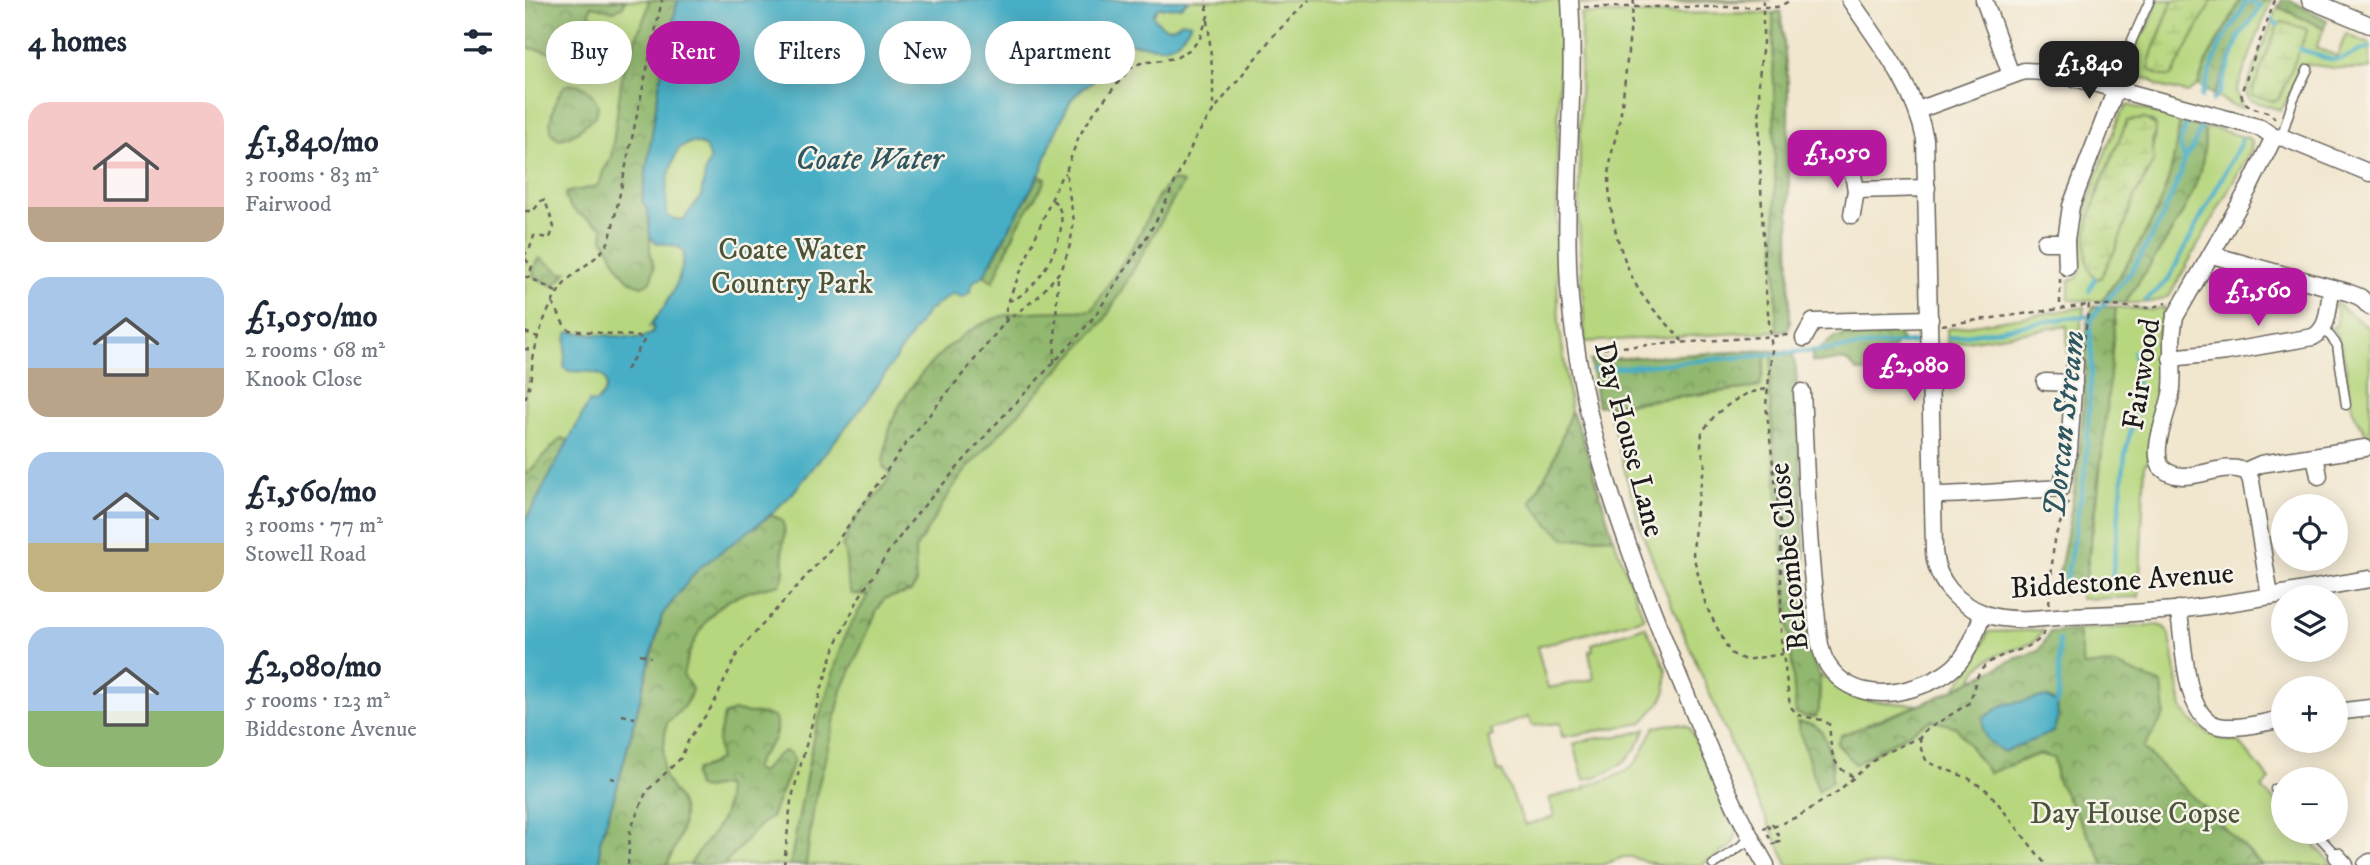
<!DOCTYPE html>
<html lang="en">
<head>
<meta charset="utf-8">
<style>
	body { margin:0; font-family:"IM FELL DW Pica",serif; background:#f6f6f7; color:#1f2937; height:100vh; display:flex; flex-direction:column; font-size:26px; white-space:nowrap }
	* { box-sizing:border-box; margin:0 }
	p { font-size:23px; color:#747a83 }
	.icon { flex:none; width:38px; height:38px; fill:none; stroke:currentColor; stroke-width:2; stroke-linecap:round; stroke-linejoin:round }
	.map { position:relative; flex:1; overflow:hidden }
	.side { display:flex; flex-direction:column; background:#fff; width:525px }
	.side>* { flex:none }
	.hud { position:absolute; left:21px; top:21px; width:665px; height:63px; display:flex; gap:14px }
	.fabs { position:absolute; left:1746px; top:494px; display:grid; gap:14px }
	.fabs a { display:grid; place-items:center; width:77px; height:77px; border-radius:50%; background:#fff; box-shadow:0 4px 18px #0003; font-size:35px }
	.price { position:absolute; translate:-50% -60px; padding:0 16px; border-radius:14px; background:#b5179e; color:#fff; font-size:23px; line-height:46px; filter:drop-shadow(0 2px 4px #0008) }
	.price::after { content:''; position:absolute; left:50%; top:42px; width:21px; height:16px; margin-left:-10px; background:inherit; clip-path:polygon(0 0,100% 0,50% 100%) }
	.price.selected { background:#222; color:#fff }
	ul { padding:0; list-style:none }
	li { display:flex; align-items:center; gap:21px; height:175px; padding:0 28px }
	li span { display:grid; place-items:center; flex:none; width:196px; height:140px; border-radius:21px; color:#555 }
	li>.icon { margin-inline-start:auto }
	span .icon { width:84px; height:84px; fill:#fffc; stroke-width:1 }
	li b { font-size:30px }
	h2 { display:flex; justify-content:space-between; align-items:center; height:84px; padding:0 28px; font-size:30px }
	.pill { padding:0 24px; border-radius:32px; background:#fff; box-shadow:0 4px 18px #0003; font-size:24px; line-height:63px }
	.pill.selected { background:#b5179e; color:#fff }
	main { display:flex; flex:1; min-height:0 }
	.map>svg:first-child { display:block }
	.green { fill:#b7d77f; stroke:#6a7a4e; stroke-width:2; fill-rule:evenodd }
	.forest { fill:url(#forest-crowns); stroke:#566a45; stroke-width:2 }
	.wetland { fill:url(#wetland-marsh); stroke:#6a7a4e; stroke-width:2 }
	.water { fill:#46aec5; stroke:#316570; stroke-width:2; fill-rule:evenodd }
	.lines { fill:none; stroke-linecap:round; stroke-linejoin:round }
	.stream { stroke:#46aec5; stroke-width:4.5 }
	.service-casing { stroke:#67635a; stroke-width:11 }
	.minor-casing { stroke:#67635a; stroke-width:19 }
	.path { stroke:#67635a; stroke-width:2.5; stroke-dasharray:5 5; stroke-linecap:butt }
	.service { stroke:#fff; stroke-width:8 }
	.minor { stroke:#fff; stroke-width:16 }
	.labels { text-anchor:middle; stroke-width:5; stroke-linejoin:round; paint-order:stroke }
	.park-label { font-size:30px; fill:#4a543a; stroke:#f7f3e8 }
	.street-label { font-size:30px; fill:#1c1c1c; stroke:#f7f3e8 }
	.water-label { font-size:32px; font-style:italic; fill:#2d5660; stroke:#f7f3e8 }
</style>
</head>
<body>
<main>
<section class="side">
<h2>4 homes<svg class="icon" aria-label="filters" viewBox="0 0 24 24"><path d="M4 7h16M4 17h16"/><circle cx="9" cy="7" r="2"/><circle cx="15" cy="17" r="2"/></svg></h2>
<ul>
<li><span style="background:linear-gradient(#f6c9c9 75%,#b9a48a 0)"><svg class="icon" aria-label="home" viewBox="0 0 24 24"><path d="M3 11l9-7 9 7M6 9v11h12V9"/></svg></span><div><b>£1,840/mo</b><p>3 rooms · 83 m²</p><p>Fairwood</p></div></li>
<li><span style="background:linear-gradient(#a9c7e8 65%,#b9a48a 0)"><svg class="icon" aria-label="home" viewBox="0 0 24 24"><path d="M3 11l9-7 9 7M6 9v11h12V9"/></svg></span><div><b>£1,050/mo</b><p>2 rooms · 68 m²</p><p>Knook Close</p></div></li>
<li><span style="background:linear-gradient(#a9c7e8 65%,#c2b280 0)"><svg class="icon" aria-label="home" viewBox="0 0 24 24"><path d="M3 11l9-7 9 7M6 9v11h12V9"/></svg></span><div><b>£1,560/mo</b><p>3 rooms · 77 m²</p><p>Stowell Road</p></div></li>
<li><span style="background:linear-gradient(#a9c7e8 60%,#8fb573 0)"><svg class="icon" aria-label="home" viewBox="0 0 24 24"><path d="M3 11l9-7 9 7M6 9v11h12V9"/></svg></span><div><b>£2,080/mo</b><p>5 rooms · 123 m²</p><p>Biddestone Avenue</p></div></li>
</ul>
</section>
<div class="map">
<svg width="1845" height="865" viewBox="0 0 1845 865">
	<defs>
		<pattern id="forest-crowns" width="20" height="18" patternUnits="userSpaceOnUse" patternTransform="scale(1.75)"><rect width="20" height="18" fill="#91b86e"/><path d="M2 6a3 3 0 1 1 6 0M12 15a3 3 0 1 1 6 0" fill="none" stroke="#76955a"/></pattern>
		<pattern id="wetland-marsh" width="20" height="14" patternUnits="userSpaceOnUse" patternTransform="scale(1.75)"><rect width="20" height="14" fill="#b7d77f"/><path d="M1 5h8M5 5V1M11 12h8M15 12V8" fill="none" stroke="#9db86d"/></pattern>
	</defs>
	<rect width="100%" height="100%" fill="#f7f3e8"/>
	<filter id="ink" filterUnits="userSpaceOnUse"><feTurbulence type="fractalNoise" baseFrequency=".0143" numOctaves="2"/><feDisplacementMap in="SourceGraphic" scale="14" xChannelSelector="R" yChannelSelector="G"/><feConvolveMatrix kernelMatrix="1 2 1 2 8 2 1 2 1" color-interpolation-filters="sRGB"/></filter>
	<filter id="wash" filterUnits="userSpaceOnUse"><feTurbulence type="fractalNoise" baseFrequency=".00686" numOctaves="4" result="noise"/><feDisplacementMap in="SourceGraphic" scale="28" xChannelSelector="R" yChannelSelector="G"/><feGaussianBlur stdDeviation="1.57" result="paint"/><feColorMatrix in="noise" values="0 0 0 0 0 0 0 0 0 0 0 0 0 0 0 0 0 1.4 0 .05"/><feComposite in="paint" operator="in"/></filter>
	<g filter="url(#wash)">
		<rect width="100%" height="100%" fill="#f1e6ce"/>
		<g class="green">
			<path d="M0,0H1036L1032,167V277L1034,322L1046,411L1027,464L1006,502L1041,539L1088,537L1119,618L1012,647L1023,688L1069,679L1064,651L1068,650L1067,644L1120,626L1135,655L1141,670V691L1135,703L1117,723L1037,737L1035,723L1007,726L1003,717L966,730L968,736L963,738L973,772L977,771L1000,825L1029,817L1024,798L1061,789L1060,786C1078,781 1099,776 1111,762C1119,752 1123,738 1130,727C1142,725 1154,721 1165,728L1210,828L1211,836L1206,847L1176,865H1133L1106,857H1098L1077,865H0Z"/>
			<path d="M1056,0H1246L1057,5Z"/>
			<path d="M1633,0H1648L1627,52L1624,68L1635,75L1647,76L1687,0H1716L1682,60L1673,85L1663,93L1633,86L1627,80L1604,74L1614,39L1623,28Z"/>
			<path d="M1741,0H1746L1711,92L1718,108L1708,106L1688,95L1695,83L1713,36Z"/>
			<path d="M1753,7L1799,28L1791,48L1812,56L1821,34L1845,44V69H1816L1781,64L1756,110L1724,100L1721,92L1723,84ZM1757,22L1781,29V34L1754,99L1749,101L1728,95V89L1753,25Z"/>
			<path d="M1248,13L1252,331L1060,342L1054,223L1056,14Z"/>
			<path d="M1603,105L1653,119L1655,123C1652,137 1650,152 1647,166C1636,214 1605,261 1577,301L1544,300V280L1552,278L1556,272C1553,214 1574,169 1595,115ZM1620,119L1628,122L1631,126L1624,172L1610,196L1591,248L1576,277L1564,221L1575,184L1602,121Z"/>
			<path d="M1687,128L1723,138L1727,142L1726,150L1645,295C1630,304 1617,303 1600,303C1629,256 1687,187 1679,129Z"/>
			<path d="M1811,303L1845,329V447C1843,429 1830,422 1827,407C1820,381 1824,351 1807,328L1812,324V311L1808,306Z"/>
			<path d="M1560,307L1556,323L1555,358H1543L1542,326L1422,344V329Z"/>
			<path d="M1591,307L1625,310L1640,307L1632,339L1638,346V393L1626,440L1623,462L1620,463L1614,597L1555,599V592L1560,582L1572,504Z"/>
			<path d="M1242,350L1248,351L1244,391L1272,713L1294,710L1295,675L1330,696L1345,701L1395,705L1346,722L1313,743L1330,764L1407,720L1431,727L1464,773L1514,754L1529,758L1532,780L1580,865H1263L1209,751L1133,573L1114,524L1083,406L1235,387ZM1273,722L1289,725L1308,763L1307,771L1293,791Z"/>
			<path d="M1633,625L1640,628L1645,636L1657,708C1669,728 1692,742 1714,742L1745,780L1737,788L1759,811V831H1777L1808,865H1737L1617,748L1640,714L1588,664L1558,667L1553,630Z"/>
			<path d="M1518,630C1506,658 1459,643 1447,681L1429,690L1451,660L1463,632Z"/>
			<path d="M1121,729C1107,761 1091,772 1059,780L1049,744C1072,734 1097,740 1121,729Z"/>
		</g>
		<g class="forest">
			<path d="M0,0H100L98,6L89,11L67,6L64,12L68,19L93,21L96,28L83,50C56,59 27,53 0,47Z"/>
			<path d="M124,0H153L138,61L117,200L123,211L125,222V250L129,268L126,281L117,286C93,280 92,256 78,239V227C64,219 41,212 40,194L43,192L70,187L75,182L78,172L86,158L98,69L122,11Z"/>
			<path d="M1716,0H1741L1713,36L1695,83L1688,95L1673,85L1682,60Z"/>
			<path d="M1757,0H1765L1802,20L1799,28L1753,7Z"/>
			<path d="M1256,11L1263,85L1265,322L1263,330L1252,331L1248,13Z"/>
			<path d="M51,84C62,88 78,101 71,114C69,120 62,122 58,126C51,134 44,138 33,139C30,136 27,134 26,130C23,119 33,91 41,85Z"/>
			<path d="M1653,119L1679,129C1687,187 1629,256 1600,303L1577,301C1605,261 1636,214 1647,166C1650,152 1652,137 1655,123Z"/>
			<path d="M514,175L521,178L520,182L493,225L468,282L459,275Z"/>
			<path d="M646,180L658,183L579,321L441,470L427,489L390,550L391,584L386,592L359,599L352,611L317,690L289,804L281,865H265L289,734L321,633L343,595L327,594C317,578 326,563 317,547C321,537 326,525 333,516C343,502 360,491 365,474L358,466V461C361,448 363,432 368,419C386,378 431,330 475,317C500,309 540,312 567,310L611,241L633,196Z"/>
			<path d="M15,258L37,273L42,272L29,286L9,277L8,269Z"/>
			<path d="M1569,306L1591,307L1580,428L1560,582L1555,592L1534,593L1532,584C1547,515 1557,446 1560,375C1561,359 1559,317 1569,306Z"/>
			<path d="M1334,331L1372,333L1377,339L1369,348L1361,351C1352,366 1353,373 1333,372C1315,349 1309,367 1287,361V354L1310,337Z"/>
			<path d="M1242,350L1235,387L1073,406L1065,360Z"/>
			<path d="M1248,351H1262L1268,355L1271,370L1281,586L1288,662L1295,675L1294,710L1291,717H1281L1271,713L1244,391Z"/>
			<path d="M1046,411L1058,438L1088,537L1041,539L1023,524L1006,502L1027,464Z"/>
			<path d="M36,438L45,441L0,522V476Z"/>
			<path d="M244,516H249L257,520C264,539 255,542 258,555C259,567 261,573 255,584C241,587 226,590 212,596C183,608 164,645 158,675L167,689C164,703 154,713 142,722C140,734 135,769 141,780C148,792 157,799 158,814C159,832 149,849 142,865H75V842L93,784L137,615L173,569Z"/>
			<path d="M1553,630L1558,666L1588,664L1637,684L1640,714L1618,748L1737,865H1580L1532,780L1529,758L1513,754L1464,773L1431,727L1407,720L1330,764L1312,743L1316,735L1395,705L1441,684L1487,660L1514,651L1525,632Z"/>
			<path d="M209,711L243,715L250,718C257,746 233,749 229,770L236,773L250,757L259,751L266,754L269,760L246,817L235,825L199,865H165C181,835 207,825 200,785L180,789L172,787L169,776L171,770L185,765L194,759L193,740L199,715Z"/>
			<path d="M1272,722C1277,723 1284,723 1289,725C1304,732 1307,767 1307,781L1293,791Z"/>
		</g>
		<g class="wetland">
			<path d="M1648,0H1687L1647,76C1638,77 1631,75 1624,69V62Z"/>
			<path d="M1757,22L1782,29L1781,34L1754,99L1749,101L1727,95L1728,89L1753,25Z"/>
			<path d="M1620,119L1631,126L1627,142L1629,160L1610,196L1591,248L1576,277L1571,280C1540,245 1589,158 1602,121Z"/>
		</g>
		<g class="water">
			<path d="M153,0H664L656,7L632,8L628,15C635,28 646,32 657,21L666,23C647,57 633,46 601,43L567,83L559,87L546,100L527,140L517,169L459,275L448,282L445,292L437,298L428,293L402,312L342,401L267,494L244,516L173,569L137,615L93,784L75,842V865H0V522L64,402L70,403C76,398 79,395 81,388C84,368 56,372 43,371L39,367L42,334L44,332L113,338L127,334L129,326H125C142,304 158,281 159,251L151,246L130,242L125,237L123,211L117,200L138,61ZM167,142L180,146L185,160L181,169L176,196L159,219H148L142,215C139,191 143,171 154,148Z"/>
			<path d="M1521,697L1532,703L1533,718L1528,732L1479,752C1464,743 1455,737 1459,718L1478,705Z"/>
		</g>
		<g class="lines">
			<g class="stream">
				<path d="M1747,19L1753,25"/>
				<path d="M1775,49C1788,53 1805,63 1819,58C1829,55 1834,49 1845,48"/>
				<path d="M1676,97L1695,45L1717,11L1721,0"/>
				<path d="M1688,100L1694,93L1714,37L1736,7L1722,0"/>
				<path d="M1660,159L1668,147L1677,124"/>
				<path d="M1564,291L1570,278"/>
				<path d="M1621,300L1643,280L1717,140"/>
				<path d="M1424,338L1542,318L1568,316"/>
				<path d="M1069,370L1389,342"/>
				<path d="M1587,580L1600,455L1612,403V370L1609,352"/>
				<path d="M1540,588L1561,466L1567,357L1565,327L1568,316L1606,272L1635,222L1655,176L1659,159L1655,143L1662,122"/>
				<path d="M1532,703L1534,689V640"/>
			</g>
		</g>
	</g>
	<g filter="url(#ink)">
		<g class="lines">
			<defs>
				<g id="service">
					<path d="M1591,89L1607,40L1625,0"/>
					<path d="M1756,138L1768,100L1783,69"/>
					<path d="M1799,328L1812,345L1821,405"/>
					<path d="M1750,789L1759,799"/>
					<path d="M1789,831L1812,856"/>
					<path d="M1188,865L1226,839"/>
				</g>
				<g id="minor">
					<path d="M1045,0C1051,95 1038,191 1044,286C1054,425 1104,555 1156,682C1182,744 1207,807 1241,865"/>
					<path d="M1325,0C1355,44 1389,86 1400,139L1409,551C1411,581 1432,604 1460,614C1485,623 1518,618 1544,616C1580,615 1615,613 1650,610C1716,603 1780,589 1845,579"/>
					<path d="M1459,0L1486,75"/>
					<path d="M1785,0L1845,25"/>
					<path d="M1393,110L1499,71L1520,72L1542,76L1736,128L1749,137L1724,188L1650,317C1644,341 1649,364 1647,388C1645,410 1625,446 1636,467C1660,491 1697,457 1723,473L1726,481L1745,596"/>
					<path d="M1749,137L1759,138L1845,173"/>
					<path d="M1326,164L1331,190L1327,215"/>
					<path d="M1331,190L1402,188"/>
					<path d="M1520,242H1541"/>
					<path d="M1687,255L1822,292L1835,297L1845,307"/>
					<path d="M1542,267L1541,240L1546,206L1591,89"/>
					<path d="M1288,322L1405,319"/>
					<path d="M1279,338L1288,322"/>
					<path d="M1646,358L1701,352L1788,337C1806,327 1802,305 1807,288"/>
					<path d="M1520,382L1549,383"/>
					<path d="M1277,392C1281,465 1282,538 1291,610C1293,628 1293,652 1304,667C1323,694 1356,697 1385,689C1433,675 1442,658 1458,613"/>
					<path d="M1790,456L1794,476"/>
					<path d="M1720,471L1736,464L1840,448"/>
					<path d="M1409,495C1452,495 1494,490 1536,488L1544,450L1550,362"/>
					<path d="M1653,609C1660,640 1657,718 1694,726C1714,730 1739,722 1759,719"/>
					<path d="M1811,712L1845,708"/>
					<path d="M1812,856L1820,865"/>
					<path d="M1841,865L1845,862"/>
				</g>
			</defs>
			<use href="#service" class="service-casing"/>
			<use href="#minor" class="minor-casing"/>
			<g class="path">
				<path d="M1109,0C1104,37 1101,75 1096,112C1094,128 1088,143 1086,159C1079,199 1092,247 1110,283C1122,307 1142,321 1157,341"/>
				<path d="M1238,0V42L1234,77L1235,163L1240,283L1247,351L1241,405L1256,531V639L1265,706L1273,715L1297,720L1304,724C1307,749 1303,765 1329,777"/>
				<path d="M1750,0L1716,93C1719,114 1742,105 1750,119"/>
				<path d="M1059,7H1252L1267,0"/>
				<path d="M683,20L688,81V111"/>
				<path d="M0,211H8L17,200H20L29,227L25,238L9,236L4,251L0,254"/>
				<path d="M0,259L7,266L4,277"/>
				<path d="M0,277H4L33,293"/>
				<path d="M1535,279V307"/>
				<path d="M483,301C515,295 555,217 527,200"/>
				<path d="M27,303C35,311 35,323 44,330L110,336L120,339L101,370"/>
				<path d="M481,321L480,314L483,301L536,177L541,173"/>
				<path d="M1417,325L1563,305"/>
				<path d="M0,332L13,337"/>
				<path d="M0,349L10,350"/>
				<path d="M1068,349L1264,335"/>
				<path d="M1558,349L1564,305L1625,308L1641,303"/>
				<path d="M529,363L533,276"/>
				<path d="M1241,389L1223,393L1207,402L1191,414L1177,432L1176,447L1180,464L1171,508L1168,554L1181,606L1205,653L1220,660L1258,654"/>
				<path d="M0,399C7,383 6,366 10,350C14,330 22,311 32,294C49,266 72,265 85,239L137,0"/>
				<path d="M1524,604L1529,540L1543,502"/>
				<path d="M115,654L126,657"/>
				<path d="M97,715L110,718"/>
				<path d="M1395,737L1396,749L1402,762L1443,778L1464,792L1521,865"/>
				<path d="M85,778L94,780"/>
				<path d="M1247,823L1256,840L1253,842L1251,839V843L1248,844L1239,828L1242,826L1245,829L1243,825Z"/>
				<path d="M1248,827L1274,816L1312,792L1355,755L1395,737L1398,732L1443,704C1450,693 1448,678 1458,668C1475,649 1510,653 1519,632"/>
				<path d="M103,865L105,831L118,799L122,791L156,758L164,739L188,705L213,652L311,543L379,446L481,321L514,296L537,269L545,245L549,221L542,182V168L554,136L570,111L606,67L616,63L651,58L667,48L675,38L683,16L681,0"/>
				<path d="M259,865L266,801L294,697L310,646L335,596L364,551L391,515L468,427L549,341L571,314L620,240L636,212L671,137L688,111L749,35L784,0"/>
			</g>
			<use href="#service" class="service"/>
			<use href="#minor" class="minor"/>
		</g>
	</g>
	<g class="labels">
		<g class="park-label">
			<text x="267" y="259">Coate Water<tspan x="267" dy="34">Country Park</tspan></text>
			<text x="1610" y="823">Day House Copse</text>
		</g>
		<g class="street-label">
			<text transform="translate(1616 374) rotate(-81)" y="10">Fairwood</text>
			<text transform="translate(1105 439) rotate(75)" y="10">Day House Lane</text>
			<text transform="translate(1263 557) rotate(-96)" y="10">Belcombe Close</text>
			<text transform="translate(1597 580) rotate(-4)" y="10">Biddestone Avenue</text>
		</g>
		<g class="water-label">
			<text x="344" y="169">Coate Water</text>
			<text transform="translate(1538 424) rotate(-84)" y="11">Dorcan Stream</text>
		</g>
	</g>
</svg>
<div class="fabs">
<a><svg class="icon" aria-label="locate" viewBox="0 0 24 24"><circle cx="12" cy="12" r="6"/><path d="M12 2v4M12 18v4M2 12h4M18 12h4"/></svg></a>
<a><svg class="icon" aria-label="layers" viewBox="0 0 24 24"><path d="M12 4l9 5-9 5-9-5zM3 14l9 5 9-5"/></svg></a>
<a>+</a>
<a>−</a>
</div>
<b class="price selected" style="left:1564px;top:101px">£1,840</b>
<b class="price" style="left:1312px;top:190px">£1,050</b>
<b class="price" style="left:1733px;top:328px">£1,560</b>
<b class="price" style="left:1389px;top:403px">£2,080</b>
<div class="hud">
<a class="pill">Buy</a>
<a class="pill selected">Rent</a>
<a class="pill">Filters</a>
<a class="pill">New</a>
<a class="pill">Apartment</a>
</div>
</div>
</main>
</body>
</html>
